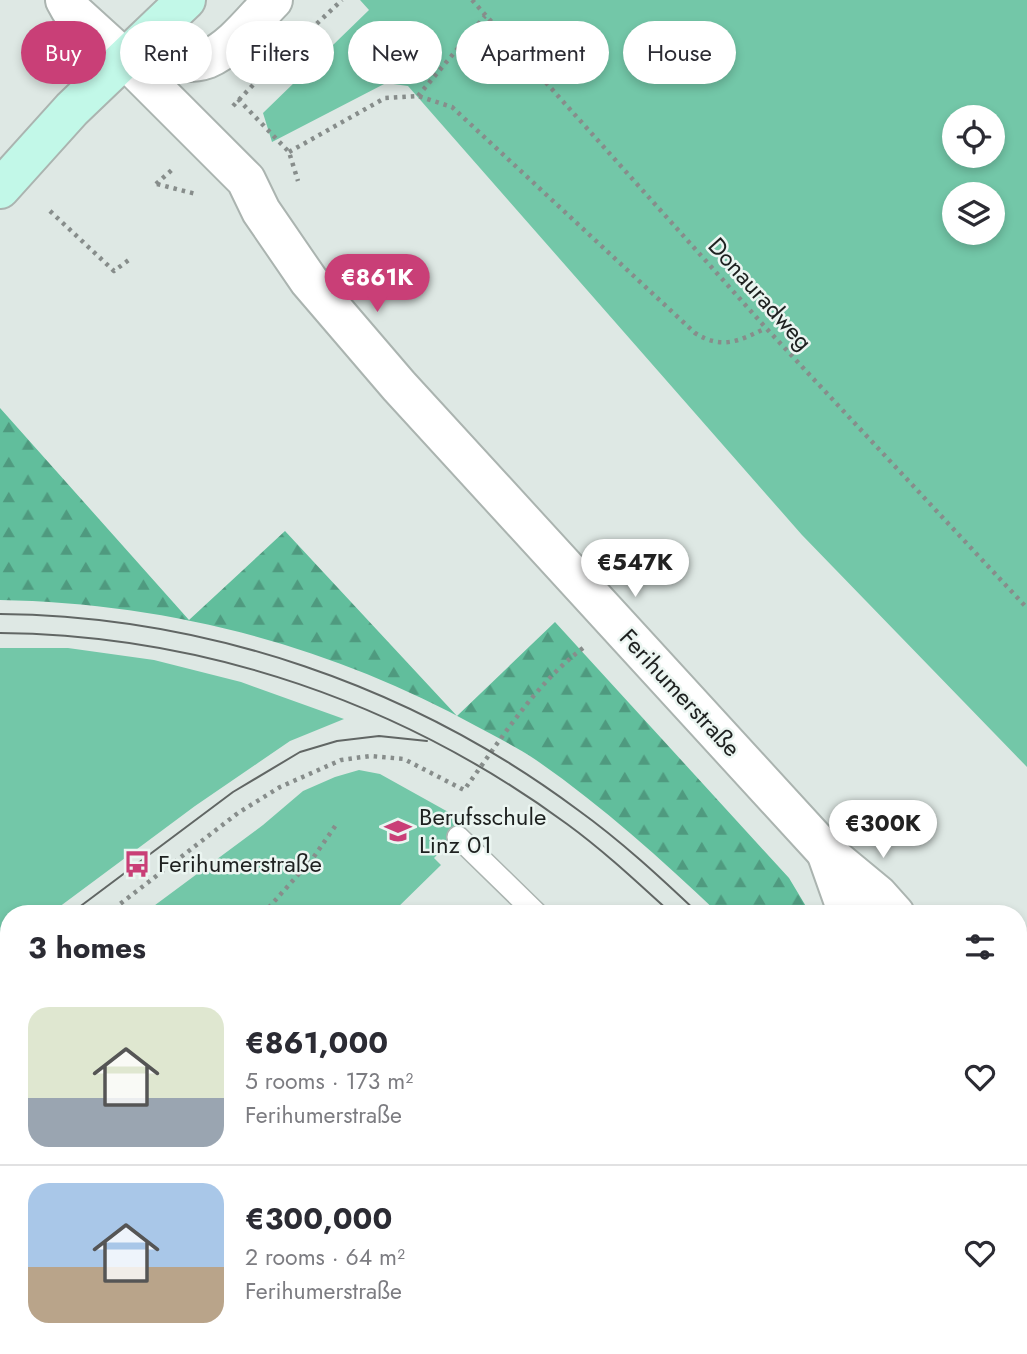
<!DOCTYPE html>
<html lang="en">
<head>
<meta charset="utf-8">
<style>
	body { margin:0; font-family:Jost,sans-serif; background:#f2f2f3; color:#2b2b33; height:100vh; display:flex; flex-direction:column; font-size:26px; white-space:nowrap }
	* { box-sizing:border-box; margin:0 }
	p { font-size:23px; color:#7c7c81 }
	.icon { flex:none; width:38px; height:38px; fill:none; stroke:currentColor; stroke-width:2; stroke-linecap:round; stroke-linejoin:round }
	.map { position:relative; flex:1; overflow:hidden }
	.drawer { position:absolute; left:0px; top:905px; width:1027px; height:450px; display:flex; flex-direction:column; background:#fff; border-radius:28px 28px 0 0; box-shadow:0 4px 10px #0003 }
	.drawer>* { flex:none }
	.hud { position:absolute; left:21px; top:21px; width:985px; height:63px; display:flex; gap:14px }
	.buttons { position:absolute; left:942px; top:105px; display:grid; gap:14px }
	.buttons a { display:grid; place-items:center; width:63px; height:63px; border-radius:50%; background:#fff; box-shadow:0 4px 10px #0003; font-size:35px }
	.price { position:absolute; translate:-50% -60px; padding:0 16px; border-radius:24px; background:#fff; color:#222; font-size:23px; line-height:46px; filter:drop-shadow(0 2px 4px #0008) }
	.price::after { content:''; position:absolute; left:50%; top:42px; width:21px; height:16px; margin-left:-10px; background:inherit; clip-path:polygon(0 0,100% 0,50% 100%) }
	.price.selected { background:#c93f77; color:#fff }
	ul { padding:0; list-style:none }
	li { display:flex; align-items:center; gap:21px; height:175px; padding:0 28px }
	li+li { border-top:2px solid #e1e1e2 }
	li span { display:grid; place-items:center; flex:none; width:196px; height:140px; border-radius:21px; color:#555 }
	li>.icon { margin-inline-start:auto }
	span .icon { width:84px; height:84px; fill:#fffc; stroke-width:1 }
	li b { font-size:30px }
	h2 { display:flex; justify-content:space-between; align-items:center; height:84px; padding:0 28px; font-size:30px }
	.pill { padding:0 24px; border-radius:32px; background:#fff; box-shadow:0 4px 10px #0003; font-size:24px; line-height:63px }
	.pill.selected { background:#c93f77; color:#fff }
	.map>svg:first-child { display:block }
	.green { fill:#73c7a8; fill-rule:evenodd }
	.forest { fill:url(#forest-firs) }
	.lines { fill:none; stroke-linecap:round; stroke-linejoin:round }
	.service-casing { stroke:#abb4b0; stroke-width:24 }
	.minor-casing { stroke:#abb4b0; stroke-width:42 }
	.secondary-casing { stroke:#abb4b0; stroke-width:42 }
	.path { stroke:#878d8b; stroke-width:4.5; stroke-dasharray:3.5 5; stroke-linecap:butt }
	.service { stroke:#fff; stroke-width:21 }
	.minor { stroke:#fff; stroke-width:38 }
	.secondary { stroke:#c2f8e8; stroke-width:38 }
	.tram { stroke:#616664; stroke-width:2 }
	.labels { text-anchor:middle; stroke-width:5; stroke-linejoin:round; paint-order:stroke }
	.street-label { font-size:24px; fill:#1e2120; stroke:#ebf5f1 }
	.poi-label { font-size:24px; fill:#1e2120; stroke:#ebf5f1; text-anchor:start }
</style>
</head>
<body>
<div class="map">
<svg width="1027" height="1354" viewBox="0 0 1027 1354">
	<defs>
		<pattern id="forest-firs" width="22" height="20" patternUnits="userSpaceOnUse" patternTransform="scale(1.75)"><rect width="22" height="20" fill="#61be9c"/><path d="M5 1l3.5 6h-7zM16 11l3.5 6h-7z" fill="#4f9a7f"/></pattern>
	</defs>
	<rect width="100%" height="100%" fill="#dee8e4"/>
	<g class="green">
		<path d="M360,0H1027V767L802,535L408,86L386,83L272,142L263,113L369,10ZM992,117V156H954V117ZM992,194V233H954V194Z"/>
		<path d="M0,648H68L154,660L241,682L344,719L290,741L195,806L51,913L9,914V945L0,951Z"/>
		<path d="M359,770L380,774L468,823L434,858L441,865L392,913L143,914L263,825L303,791L335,777Z"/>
		<path d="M9,1013V1172L0,1185V1019Z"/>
		<path d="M459,1346H917L909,1354H450Z"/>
	</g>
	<path class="forest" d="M0,408L189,620L285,531L457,716L555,622L789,878L810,913H718C661,859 601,805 536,760C517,747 496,737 476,726C330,645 167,603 0,600Z"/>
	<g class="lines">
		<defs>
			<g id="service">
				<path d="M458,837L537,914"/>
				<path d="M379,1354L387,1346"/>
			</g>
			<g id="minor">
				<path d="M65,0L70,9L124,58L246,180L261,211L309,281L399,386L826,852L878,895L895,914"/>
				<path d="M124,58C147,59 186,67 207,59C233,48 254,19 273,0"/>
				<path d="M826,852L848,914"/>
				<path d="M1018,1142L1027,1155"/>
				<path d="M1018,1312L1027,1320"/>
			</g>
			<path id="secondary" d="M0,189L72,109L186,0"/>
		</defs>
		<use href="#service" class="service-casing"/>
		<use href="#minor" class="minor-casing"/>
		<use href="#secondary" class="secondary-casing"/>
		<g class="path">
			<path d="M472,0L766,328L1027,608"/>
			<path d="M292,47L342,0"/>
			<path d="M41,79L31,70L50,50"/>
			<path d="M418,96L485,16"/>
			<path d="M238,99L289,152L298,181"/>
			<path d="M233,106L253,85"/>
			<path d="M289,152L385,98L418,96L452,107L695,333C722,350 739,341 766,328"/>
			<path d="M156,184L174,168"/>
			<path d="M157,184L196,194"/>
			<path d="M50,211L114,271L130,259"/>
			<path d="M107,914L238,813L280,787L341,760L370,756L404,759L464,790C500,741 534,685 583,648"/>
			<path d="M263,914L313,858L338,822"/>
			<path d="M0,998L9,992"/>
			<path d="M0,1335L9,1334"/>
		</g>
		<use href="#service" class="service"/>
		<use href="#minor" class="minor"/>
		<use href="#secondary" class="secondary"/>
		<g class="tram">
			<path d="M0,614C207,616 412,686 578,810C621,841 660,877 699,914"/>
			<path d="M0,633C205,635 402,703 567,824C604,851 638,883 672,914"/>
			<path d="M70,914L233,792L300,752L337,741L379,736L427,741"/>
			<path d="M0,967L9,960"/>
			<path d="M1018,1230L1027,1239"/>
			<path d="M1018,1255L1027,1264"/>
		</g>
	</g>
	<defs>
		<symbol id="school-bare" viewBox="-9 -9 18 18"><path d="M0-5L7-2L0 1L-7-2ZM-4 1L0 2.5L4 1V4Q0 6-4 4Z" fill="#c93f77" stroke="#ebf5f1" stroke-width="2.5" paint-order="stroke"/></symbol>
		<symbol id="bus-bare" viewBox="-9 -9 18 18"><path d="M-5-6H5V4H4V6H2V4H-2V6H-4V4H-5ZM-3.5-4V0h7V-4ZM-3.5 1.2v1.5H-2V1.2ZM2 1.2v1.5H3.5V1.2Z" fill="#c93f77" stroke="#ebf5f1" stroke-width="2.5" paint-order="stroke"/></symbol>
	</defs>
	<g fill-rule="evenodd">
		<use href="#school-bare" x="379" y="812" width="38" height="38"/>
		<use href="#bus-bare" x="118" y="845" width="38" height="38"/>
	</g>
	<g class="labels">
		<g class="street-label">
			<text transform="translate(760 294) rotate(48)" y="8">Donauradweg</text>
			<text transform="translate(680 693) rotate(47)" y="8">Ferihumerstraße</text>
		</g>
		<g class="poi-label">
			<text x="419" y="825">Berufsschule<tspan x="419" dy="28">Linz 01</tspan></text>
			<text x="158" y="872">Ferihumerstraße</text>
		</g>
	</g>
</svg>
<div class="buttons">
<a><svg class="icon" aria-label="locate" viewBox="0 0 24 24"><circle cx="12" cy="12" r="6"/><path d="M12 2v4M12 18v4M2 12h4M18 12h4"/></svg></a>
<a><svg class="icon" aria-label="layers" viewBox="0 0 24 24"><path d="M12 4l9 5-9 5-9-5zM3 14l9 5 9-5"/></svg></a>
</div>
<b class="price selected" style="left:377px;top:314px">€861K</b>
<b class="price" style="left:635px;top:599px">€547K</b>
<b class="price" style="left:883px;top:860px">€300K</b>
<div class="hud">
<a class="pill selected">Buy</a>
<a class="pill">Rent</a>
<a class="pill">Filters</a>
<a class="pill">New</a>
<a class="pill">Apartment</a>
<a class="pill">House</a>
</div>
<section class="drawer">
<h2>3 homes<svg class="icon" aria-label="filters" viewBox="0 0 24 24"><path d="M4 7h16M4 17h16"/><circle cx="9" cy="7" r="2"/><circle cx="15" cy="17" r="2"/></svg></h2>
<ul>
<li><span style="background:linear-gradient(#dfe7d0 65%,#9aa5b1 0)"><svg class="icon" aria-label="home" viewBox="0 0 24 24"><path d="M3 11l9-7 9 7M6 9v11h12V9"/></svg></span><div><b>€861,000</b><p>5 rooms · 173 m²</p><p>Ferihumerstraße</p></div><svg class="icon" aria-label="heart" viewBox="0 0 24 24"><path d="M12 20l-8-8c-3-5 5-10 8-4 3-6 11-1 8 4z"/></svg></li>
<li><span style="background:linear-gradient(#a9c7e8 60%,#b9a48a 0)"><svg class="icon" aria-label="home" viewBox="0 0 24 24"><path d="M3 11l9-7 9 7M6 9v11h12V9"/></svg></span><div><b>€300,000</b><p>2 rooms · 64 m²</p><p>Ferihumerstraße</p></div><svg class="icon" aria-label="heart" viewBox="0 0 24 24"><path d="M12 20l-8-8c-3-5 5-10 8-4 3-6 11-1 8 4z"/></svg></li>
</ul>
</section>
</div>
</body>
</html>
